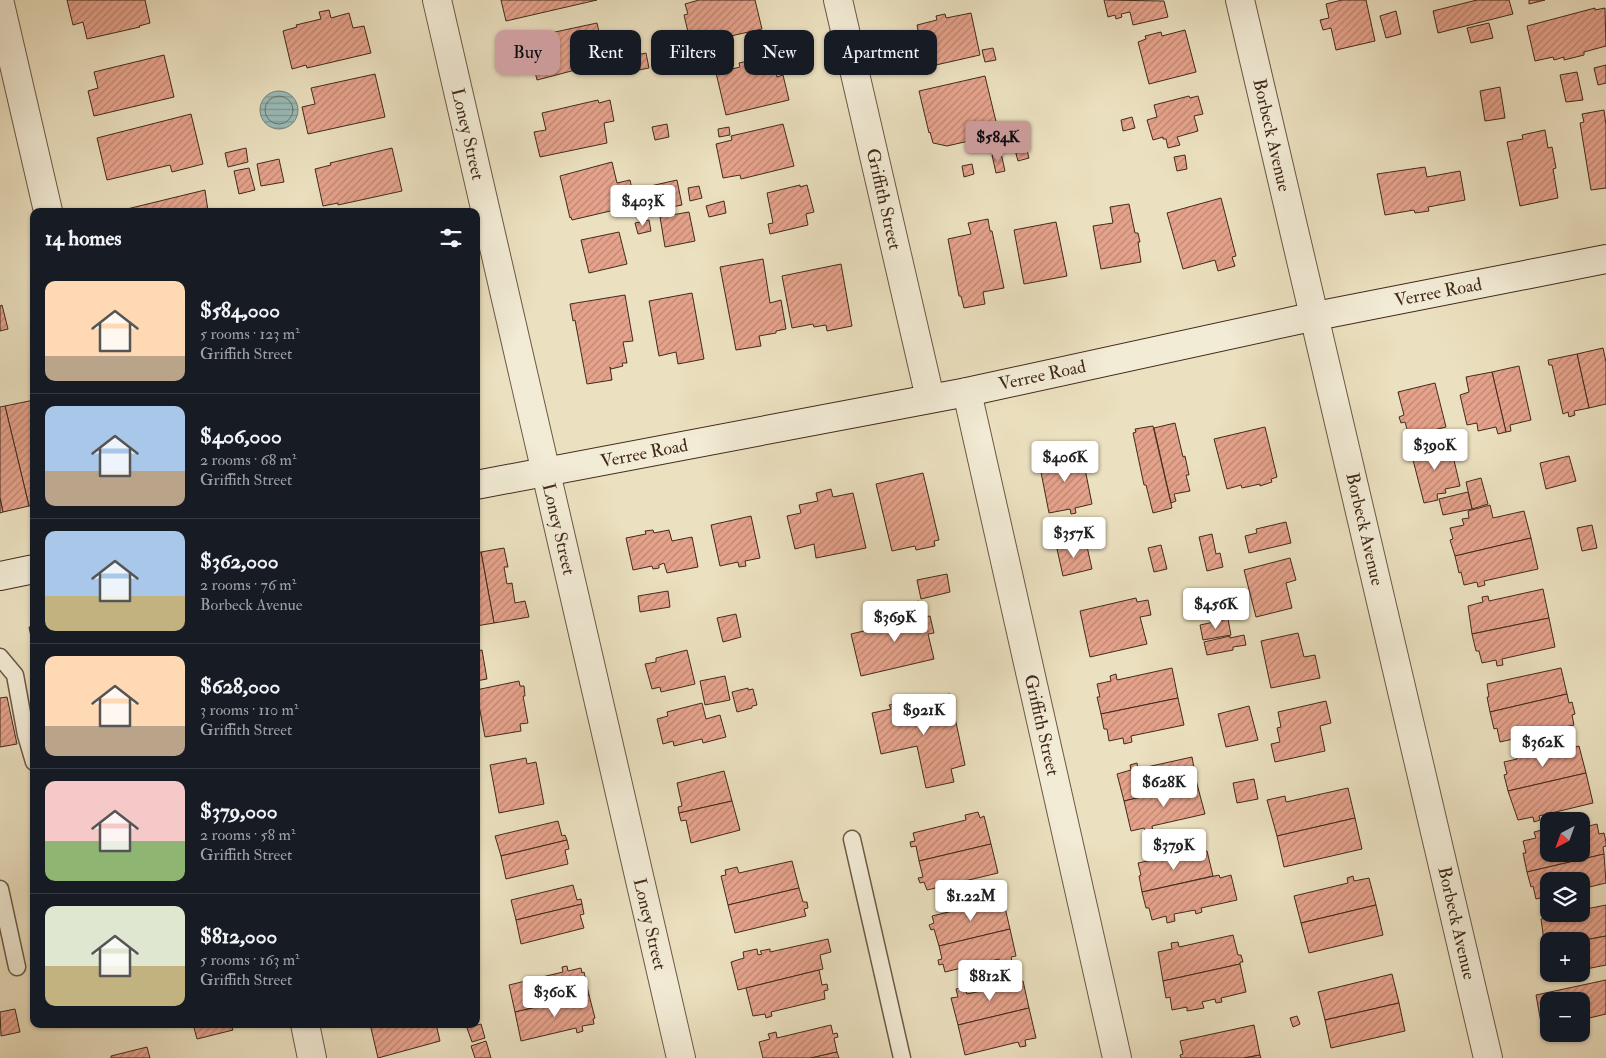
<!DOCTYPE html>
<html lang="en">
<head>
<meta charset="utf-8">
<style>
	body { margin:0; font-family:"IM FELL Double Pica",serif; background:#242831; color:#f1f3f6; height:100vh; display:flex; flex-direction:column; font-size:19px; white-space:nowrap }
	* { box-sizing:border-box; margin:0 }
	p { font-size:16px; color:#9ea1a6 }
	.icon { flex:none; width:28px; height:28px; fill:none; stroke:currentColor; stroke-width:2; stroke-linecap:round; stroke-linejoin:round }
	.map { position:relative; flex:1; overflow:hidden }
	.details { position:absolute; left:30px; top:208px; width:450px; height:820px; display:flex; flex-direction:column; background:#171b24; border-radius:10px; box-shadow:0 1px 4px #0004 }
	.details>* { flex:none }
	.guide { position:absolute; left:495px; top:30px; width:475px; height:45px; display:flex; gap:10px }
	.needle { width:32px; rotate:221deg }
	.controls { position:absolute; left:1540px; top:812px; display:grid; gap:10px }
	.controls a { display:grid; place-items:center; width:50px; height:50px; border-radius:10px; background:#171b24; box-shadow:0 1px 4px #0004; font-size:25px }
	.price { position:absolute; translate:-50% -42px; padding:0 11px; border-radius:5px; background:#fff; color:#222; font-size:16px; line-height:32px; filter:drop-shadow(0 1px 2px #0008) }
	.price::after { content:''; position:absolute; left:50%; top:30px; width:15px; height:11px; margin-left:-8px; background:inherit; clip-path:polygon(0 0,100% 0,50% 100%) }
	.price.current { background:#c59692; color:#111 }
	ul { padding:0; list-style:none }
	li { display:flex; align-items:center; gap:15px; height:125px; padding:0 15px }
	li+li { border-top:1px solid #363941 }
	li span { display:grid; place-items:center; flex:none; width:140px; height:100px; border-radius:10px; color:#555 }
	li>.icon { margin-inline-start:auto }
	span .icon { width:60px; height:60px; fill:#fffc; stroke-width:1 }
	li b { font-size:21px }
	h2 { display:flex; justify-content:space-between; align-items:center; height:60px; padding:0 15px; font-size:21px }
	.pill { padding:0 18px; border-radius:10px; background:#171b24; box-shadow:0 1px 4px #0004; font-size:18px; line-height:45px }
	.pill.current { background:#c59692; color:#111 }
	.map>svg:first-child { display:block }
	.water { fill:url(#water-rules); stroke:#768279 }
	.lines { fill:none; stroke-linecap:round; stroke-linejoin:round }
	.shore { stroke:#6e736a; stroke-width:1 }
	.building { fill:url(#building-hatch); stroke:#422a1b }
	.service-casing { stroke:#6c5844; stroke-width:19 }
	.minor-casing { stroke:#6c5844; stroke-width:30 }
	.secondary-casing { stroke:#422a1b; stroke-width:30 }
	.service { stroke:#f2ebd5; stroke-width:16 }
	.minor { stroke:#f2ebd5; stroke-width:28 }
	.secondary { stroke:#f2ebd5; stroke-width:28 }
	.labels { text-anchor:middle; stroke-width:4; stroke-linejoin:round; paint-order:stroke }
	.street-label { font-size:18px; fill:#422a1b; stroke:#f2ebd5 }
</style>
</head>
<body>
<div class="map">
<svg width="1606" height="1058" viewBox="0 0 1606 1058">
	<defs>
		<pattern id="water-rules" width="6" height="5" patternUnits="userSpaceOnUse" patternTransform="scale(1.25)"><rect width="6" height="5" fill="#99bcb8"/><path d="M0 2.5h6" fill="none" stroke="#7e9995"/></pattern>
		<pattern id="building-hatch" width="6" height="6" patternUnits="userSpaceOnUse" patternTransform="scale(1.25)"><rect width="6" height="6" fill="#e6a38c"/><path d="M-1 1l2-2M0 6l6-6M5 7l2-2" fill="none" stroke="#bc8572"/></pattern>
	</defs>
	<rect width="100%" height="100%" fill="#ebe0bf"/>
	<filter id="stains"><feTurbulence type="fractalNoise" baseFrequency=".004" numOctaves="4"/><feColorMatrix values="0 0 0 0 .2 0 0 0 0 .09 0 0 0 0 .02 0 0 0 .5 -.17"/></filter>
	<radialGradient id="worn" r=".72"><stop offset=".6" stop-color="#630" stop-opacity="0"/><stop offset="1" stop-color="#630" stop-opacity=".3"/></radialGradient>
	<circle class="water" cx="279" cy="110" r="19"/>
	<g class="lines">
		<circle class="shore" cx="279" cy="110" r="14"/>
	</g>
	<g class="building">
		<path d="M67,0H145L150,23L139,26L140,27L87,39L83,22L73,25Z"/>
		<path d="M501,0H597L506,21Z"/>
		<path d="M699,0H755L762,29L695,44L692,31L688,32L684,15L688,14L685,4Z"/>
		<path d="M1104,0L1164,1L1168,17L1133,25L1130,12L1121,14L1122,17L1116,19L1115,15L1108,17Z"/>
		<path d="M1342,0H1366L1375,41L1336,50L1331,28L1323,30L1320,20L1329,18L1326,4Z"/>
		<path d="M1477,0H1509L1513,14L1438,33L1433,11Z"/>
		<path d="M1529,0H1545L1529,4Z"/>
		<path d="M1595,8V10L1605,8L1606,46L1584,52V55L1564,60V57L1554,60L1553,57L1535,61L1527,26Z"/>
		<path d="M329,10L331,18L349,13L353,28L364,26L371,53L307,68L306,65L292,69L283,31L297,27L296,25L321,19L319,12Z"/>
		<path d="M1396,11L1401,34L1386,38L1380,16Z"/>
		<path d="M971,13L980,55L927,67L921,41L918,42L915,31L918,30L917,25L937,20L936,16L945,14L946,18Z"/>
		<path d="M597,23L606,62L537,80L527,38Z"/>
		<path d="M1489,23L1493,38L1471,43L1467,28Z"/>
		<path d="M1185,30L1196,72L1149,84L1138,42L1146,39L1145,36L1161,32L1162,36Z"/>
		<path d="M993,48L996,60L985,62L982,50Z"/>
		<path d="M646,53L649,68L629,72L626,57Z"/>
		<path d="M164,55L174,97L94,116L88,91L98,88L94,72Z"/>
		<path d="M773,60L777,77L783,75L789,100L726,115L716,73L740,67L739,63L748,61L749,66Z"/>
		<path d="M1606,65V83L1598,85L1594,68Z"/>
		<path d="M1577,72L1583,100L1566,102L1560,75Z"/>
		<path d="M375,74L385,117L308,134L302,107L315,104L311,88Z"/>
		<path d="M985,76L999,134L947,146L933,143L930,132L929,133L919,91Z"/>
		<path d="M1500,87L1505,118L1485,121L1480,91Z"/>
		<path d="M1189,96L1190,98L1198,96L1203,114L1194,116L1198,131L1177,137L1180,145L1168,148L1166,139H1163V137L1153,140L1147,120L1157,117L1154,105Z"/>
		<path d="M598,100L599,103L610,100L614,121L604,123L607,143L540,157L534,132L546,130L542,113Z"/>
		<path d="M1604,110L1606,125V188L1591,190L1580,123L1584,122L1582,114Z"/>
		<path d="M191,114L203,164L172,172L170,165L107,180L97,138Z"/>
		<path d="M1132,117L1135,128L1123,131L1121,120Z"/>
		<path d="M667,124L669,137L655,140L652,127Z"/>
		<path d="M783,124L794,166L741,179L740,175L723,178L716,144L732,140L731,136Z"/>
		<path d="M729,127L730,135L719,137L718,129Z"/>
		<path d="M1545,130L1548,148L1552,147L1556,168L1553,169L1558,198L1520,206L1507,142L1523,139L1522,135Z"/>
		<path d="M1026,131L1029,139L1019,142L1016,134Z"/>
		<path d="M1026,147L1029,158L1018,161L1015,150Z"/>
		<path d="M246,148L248,162L228,167L225,153Z"/>
		<path d="M392,148L402,191L338,205V203L323,206L315,169L331,165L330,163Z"/>
		<path d="M1001,153L1005,171L996,173L992,155Z"/>
		<path d="M1185,155L1187,169L1177,171L1174,157Z"/>
		<path d="M279,159L284,182L261,186L257,164Z"/>
		<path d="M612,162L617,183L630,180L634,199L622,202L623,208L572,220L571,217L570,218L560,176Z"/>
		<path d="M972,164L974,174L964,177L962,166Z"/>
		<path d="M1425,167L1427,177L1460,171L1465,200L1428,207L1429,211L1415,213L1414,210L1385,215L1377,174Z"/>
		<path d="M249,168L255,190L239,194L234,171Z"/>
		<path d="M677,180L682,205L651,211L646,187Z"/>
		<path d="M800,185V187L807,185L814,212L806,214L808,225L770,234L768,224L773,223L767,193Z"/>
		<path d="M699,186L702,198L690,201L688,188Z"/>
		<path d="M205,190L208,211H127V209Z"/>
		<path d="M1221,198L1236,256L1232,257L1235,266L1218,271L1215,260L1183,269L1167,213Z"/>
		<path d="M724,201L726,213L709,217L706,206Z"/>
		<path d="M1129,204L1135,233H1138L1140,242H1138L1141,262L1101,269L1093,226L1113,223L1110,207Z"/>
		<path d="M689,212L695,241L665,247L660,217Z"/>
		<path d="M988,219L990,231H992L1004,288L983,292L985,304L964,308L961,296H959L948,239L971,234L968,223Z"/>
		<path d="M649,220L651,231L638,234L635,223Z"/>
		<path d="M1056,222L1067,276L1024,284L1014,230Z"/>
		<path d="M619,232L627,264L589,273L581,240Z"/>
		<path d="M763,259L770,303L781,300L786,329L776,331V333L759,336L761,346L736,350L720,267Z"/>
		<path d="M841,264L852,326L827,331L826,325L814,327L813,324L792,328L782,276Z"/>
		<path d="M692,293L704,359L678,364L676,352L659,356L649,301Z"/>
		<path d="M625,295L633,341L623,342L627,363H622L623,366L611,369L610,367L612,380L587,384L575,320L573,321L570,304Z"/>
		<path d="M2,305L8,329L0,331V306Z"/>
		<path d="M1603,348L1606,362V404L1589,408L1577,354Z"/>
		<path d="M1577,354L1589,408L1574,411L1575,415L1569,417L1568,412L1563,414L1552,365H1549L1548,360Z"/>
		<path d="M1519,366L1531,420L1510,425L1511,431L1506,432L1492,372Z"/>
		<path d="M1492,372L1506,432L1498,434L1496,427L1478,431L1477,423L1467,425L1460,395L1469,392L1466,377Z"/>
		<path d="M1435,383L1446,427L1409,436L1405,422L1401,423L1399,417L1404,415L1398,392Z"/>
		<path d="M34,400V505L29,506L5,406Z"/>
		<path d="M5,406L29,506L3,512L0,498V407Z"/>
		<path d="M1175,423L1183,457L1185,456L1189,475H1186L1190,491L1174,494L1176,501L1171,503L1154,428Z"/>
		<path d="M1153,426L1172,508L1153,513L1146,485H1144L1133,433L1136,432L1135,429Z"/>
		<path d="M1265,427L1277,477L1271,479L1272,482L1260,486V484L1242,488L1241,485L1227,489L1214,439Z"/>
		<path d="M1450,443L1460,486L1445,489L1446,493L1437,494L1438,500L1424,503L1411,452Z"/>
		<path d="M1065,451L1067,457L1082,454L1092,504L1075,508L1076,513L1071,514L1070,509L1049,513L1039,462L1055,459L1054,453Z"/>
		<path d="M1569,456L1576,481L1546,489L1540,463Z"/>
		<path d="M923,473L939,540L934,541L935,546L916,550L915,546L892,551L876,484Z"/>
		<path d="M1481,478L1488,504L1472,509L1466,482Z"/>
		<path d="M831,489L833,497L853,493L866,548L816,558L814,544L795,549L787,516L801,513L799,505L818,501L816,493Z"/>
		<path d="M1468,492L1472,509L1443,515L1439,499Z"/>
		<path d="M0,498L3,512L0,513Z"/>
		<path d="M1490,505L1493,518L1524,511L1531,538L1455,556L1450,540L1453,539L1450,528L1464,525L1462,519L1469,518L1468,511Z"/>
		<path d="M751,516L760,558L745,561L746,566L739,567L738,562L720,566L711,525Z"/>
		<path d="M1286,522L1291,543L1249,553L1245,536L1257,533L1256,529Z"/>
		<path d="M1592,525L1597,548L1582,551L1577,528Z"/>
		<path d="M653,530L654,533L669,530L672,541L692,537L698,567L667,573L664,563L659,565V568L653,569L652,566L633,570L626,538L646,534L645,531Z"/>
		<path d="M1212,534L1216,554L1220,553L1223,567L1207,571L1199,537Z"/>
		<path d="M1531,538L1538,569L1484,581L1485,585L1478,587L1477,582L1464,585L1461,572L1459,573L1455,556Z"/>
		<path d="M1086,542L1092,569L1063,576L1057,549Z"/>
		<path d="M1161,545L1167,569L1154,572L1148,548Z"/>
		<path d="M504,548L508,567H504L507,584L512,583L515,603L525,601L529,617L494,623L481,552Z"/>
		<path d="M481,552L494,623L476,626V553Z"/>
		<path d="M1290,558L1296,580L1286,583L1292,608L1256,617L1244,570Z"/>
		<path d="M947,574L950,592L921,599L917,580Z"/>
		<path d="M1543,589L1549,618L1472,634L1468,606L1483,602L1482,597L1488,596L1489,601Z"/>
		<path d="M668,591L670,607L640,612L638,596Z"/>
		<path d="M1136,598L1137,602L1148,600L1151,615L1140,617L1147,644L1090,657L1080,611Z"/>
		<path d="M919,601L923,617L930,616L934,633L928,634L934,659L861,676L851,634L902,622L899,606Z"/>
		<path d="M736,614L741,637L723,642L717,618Z"/>
		<path d="M1549,618L1555,647L1502,659L1503,665L1497,666L1496,660L1482,663L1479,651H1476L1472,634Z"/>
		<path d="M1228,619L1231,635L1203,640L1200,625Z"/>
		<path d="M34,626V651L29,627Z"/>
		<path d="M1298,633L1304,657L1315,655L1320,678L1271,688L1261,641Z"/>
		<path d="M1244,635L1246,645L1233,647V650L1207,655L1204,642L1230,636V638Z"/>
		<path d="M482,650L487,679L476,681V651Z"/>
		<path d="M687,650L695,684L661,692L660,687L652,689L645,664L656,662V658Z"/>
		<path d="M1172,668L1178,698L1101,714L1097,697H1100L1097,684L1111,681L1110,676L1116,674L1117,680Z"/>
		<path d="M1561,668L1567,694L1490,712L1487,697H1489L1487,684Z"/>
		<path d="M725,676L730,700L705,705L700,681Z"/>
		<path d="M519,681L520,686H524L525,696H523L528,723L520,724L521,731L485,737L476,690Z"/>
		<path d="M748,688V690L753,689L757,705L752,706V708L737,712L732,692Z"/>
		<path d="M950,694L965,765L951,769L954,782L926,788L917,746L881,754L872,713L891,709L889,705Z"/>
		<path d="M1567,694L1569,703L1572,702L1575,714L1572,715L1574,725L1500,742L1497,728L1494,729L1490,712Z"/>
		<path d="M7,697L17,744L0,747V698Z"/>
		<path d="M1178,698L1184,725L1131,736L1132,742L1124,744L1123,738L1109,741L1107,729H1104L1101,714Z"/>
		<path d="M1326,701L1331,723L1320,726L1325,751L1275,762L1271,744L1280,742L1277,728L1281,727L1278,712Z"/>
		<path d="M702,703L706,719L720,715L726,737L703,743L702,739L674,746L673,741L663,744L657,719L668,716L667,712Z"/>
		<path d="M1249,706L1258,740L1226,747L1218,714Z"/>
		<path d="M1579,746L1586,773L1508,791L1504,775L1507,774L1504,762L1517,759L1516,754L1524,752L1526,758Z"/>
		<path d="M1192,757L1197,784L1124,801L1117,774L1131,770L1130,765L1137,763L1138,769Z"/>
		<path d="M526,758L527,764L536,762L544,804L499,813L490,765Z"/>
		<path d="M724,771L732,801L679,813L678,807L682,806L677,783Z"/>
		<path d="M1586,773L1593,803L1539,816L1540,820L1534,822L1533,817L1518,820L1508,791Z"/>
		<path d="M1254,779L1258,799L1237,803L1233,783Z"/>
		<path d="M1197,784L1205,814L1152,826L1153,832L1146,834L1144,828L1131,831L1124,801Z"/>
		<path d="M1348,788L1355,818L1277,836L1267,800L1285,796L1286,802Z"/>
		<path d="M732,801L740,830L691,843L686,820L681,821L679,813Z"/>
		<path d="M978,812L980,818L984,816L991,844L919,861L916,846L911,847L910,842L915,841L913,833L966,820L965,815Z"/>
		<path d="M1355,818L1362,849L1284,867L1277,836Z"/>
		<path d="M558,821L562,836L565,835L567,840L501,856L495,836Z"/>
		<path d="M1597,824L1599,834L1604,833L1606,842V846L1603,847L1604,854L1527,872L1523,853H1526L1523,841L1536,838L1534,832L1542,830L1544,837L1549,836V854H1581V828Z"/>
		<path d="M567,840L569,849L565,850L568,864L506,879L501,856Z"/>
		<path d="M991,844L998,873L927,890L924,882L920,883L918,878L923,877L919,861Z"/>
		<path d="M1207,851L1213,876L1142,892L1139,876L1141,875L1138,863L1152,860L1151,854L1159,852L1161,861Z"/>
		<path d="M1604,854L1606,883L1581,889V881H1549V896L1536,899L1533,886L1531,887L1527,872Z"/>
		<path d="M792,861L799,888L728,905L721,876L726,875L725,870L737,867L739,873Z"/>
		<path d="M1219,875L1220,878L1231,875L1237,900L1201,908L1202,912L1196,914L1195,910L1174,914L1175,921L1167,923L1166,916L1152,920L1149,908H1146L1142,892Z"/>
		<path d="M1353,876L1354,881L1369,878L1376,905L1301,923L1294,896L1348,883L1347,878Z"/>
		<path d="M573,885L577,900L581,899L582,904L516,920L511,900Z"/>
		<path d="M799,888L803,902H807L808,908L804,909L806,916L735,933L728,905Z"/>
		<path d="M992,895L993,901L1003,899L1010,929L939,946L934,929L931,930L929,925L934,923L932,916L986,903L984,897Z"/>
		<path d="M582,904L584,914L580,915L584,928L521,944L516,920Z"/>
		<path d="M1376,905L1383,935L1309,953L1301,923Z"/>
		<path d="M1606,905V936L1580,941H1549V948L1545,949L1541,919L1565,914H1581V910Z"/>
		<path d="M1010,929L1016,956L1011,957L1012,962L1000,965L999,959L945,972L943,964L939,965L938,960L942,959L939,946Z"/>
		<path d="M1233,935L1238,955H1241L1243,962H1240V964L1163,981L1158,952L1172,949L1171,943L1178,942L1179,947Z"/>
		<path d="M1606,936V965L1581,970L1580,941Z"/>
		<path d="M828,939L831,952L820,955L823,969L738,990L731,962L744,958L743,952L757,949L758,955L762,954L760,951L770,949V952Z"/>
		<path d="M1549,948V964H1548L1545,949Z"/>
		<path d="M1240,964L1246,992L1221,998L1222,1002L1216,1003L1215,999L1202,1002L1204,1008L1187,1011V1007L1172,1010L1170,997L1166,998L1163,981Z"/>
		<path d="M567,966L568,971L581,968L582,973L584,972L589,995L515,1012L509,985L563,972L562,967Z"/>
		<path d="M819,970L822,985L827,984L828,990L824,991L825,999L771,1012L772,1016L766,1018L765,1014L753,1016L746,988Z"/>
		<path d="M1392,974L1399,1003L1325,1020L1318,992Z"/>
		<path d="M1568,974H1576V977L1569,978Z"/>
		<path d="M1011,978L1012,983L1023,981L1029,1008L958,1025L951,998L958,997L956,989L965,987L967,994L1005,986L1003,980Z"/>
		<path d="M1606,980V1014L1581,1020V1001H1549V1026L1542,1028L1536,995Z"/>
		<path d="M589,995L595,1018L593,1019L594,1024L582,1026L583,1031L577,1033L576,1028L521,1041L515,1012Z"/>
		<path d="M1399,1003L1405,1031L1331,1048L1325,1020Z"/>
		<path d="M1029,1008L1036,1038L1025,1040L1026,1046L1020,1047L1018,1042L965,1055L958,1025Z"/>
		<path d="M15,1009L20,1032L1,1036L0,1012Z"/>
		<path d="M1297,1016L1300,1024L1293,1027L1290,1018Z"/>
		<path d="M193,1024H235L231,1025L233,1030L197,1039Z"/>
		<path d="M370,1024H436L440,1041L378,1058Z"/>
		<path d="M481,1024L485,1038L472,1042L467,1028Z"/>
		<path d="M831,1025L833,1034L837,1033L838,1037L834,1038L837,1052L811,1058H763L759,1042L770,1039L768,1034L776,1032L777,1038Z"/>
		<path d="M1254,1025L1260,1055L1244,1058H1181L1180,1055L1183,1054L1180,1041Z"/>
		<path d="M486,1041L491,1058H475L471,1046Z"/>
		<path d="M147,1047L150,1058H111V1056Z"/>
		<path d="M837,1052L839,1058H811Z"/>
		<path d="M1260,1055L1261,1058H1244Z"/>
	</g>
	<g class="lines">
		<defs>
			<g id="service">
				<path d="M0,657L15,675L26,735L34,762"/>
				<path d="M852,839L902,1058"/>
				<path d="M0,889L17,967"/>
			</g>
			<g id="minor">
				<path d="M437,0L681,1058"/>
				<path d="M838,0L930,398"/>
				<path d="M1240,0L1488,1058"/>
				<path d="M0,4L48,211"/>
				<path d="M967,392L1117,1058"/>
				<path d="M305,1024L312,1058"/>
			</g>
			<g id="secondary">
				<path d="M476,485L967,392L1316,316L1606,259"/>
				<path d="M0,576L34,569"/>
			</g>
		</defs>
		<use href="#service" class="service-casing"/>
		<use href="#minor" class="minor-casing"/>
		<use href="#secondary" class="secondary-casing"/>
		<use href="#service" class="service"/>
		<use href="#minor" class="minor"/>
		<use href="#secondary" class="secondary"/>
	</g>
	<g class="labels">
		<g class="street-label">
			<text transform="translate(468 134) rotate(77)" y="6">Loney Street</text>
			<text transform="translate(1272 135) rotate(77)" y="6">Borbeck Avenue</text>
			<text transform="translate(884 199) rotate(77)" y="6">Griffith Street</text>
			<text transform="translate(1438 292) rotate(-11)" y="6">Verree Road</text>
			<text transform="translate(1042 375) rotate(-12)" y="6">Verree Road</text>
			<text transform="translate(644 453) rotate(-11)" y="6">Verree Road</text>
			<text transform="translate(559 529) rotate(77)" y="6">Loney Street</text>
			<text transform="translate(1365 529) rotate(77)" y="6">Borbeck Avenue</text>
			<text transform="translate(1042 725) rotate(77)" y="6">Griffith Street</text>
			<text transform="translate(1457 923) rotate(77)" y="6">Borbeck Avenue</text>
			<text transform="translate(650 924) rotate(77)" y="6">Loney Street</text>
		</g>
	</g>
	<rect width="100%" height="100%" filter="url(#stains)"/>
	<rect width="100%" height="100%" fill="url(#worn)"/>
</svg>
<div class="controls">
<a><svg class="needle" viewBox="-14 -14 28 28"><path d="M0-13l5 13h-10z" fill="#e53935"/><path d="M0 13l5-13h-10z" fill="#9ea1a6"/></svg></a>
<a><svg class="icon" aria-label="layers" viewBox="0 0 24 24"><path d="M12 4l9 5-9 5-9-5zM3 14l9 5 9-5"/></svg></a>
<a>+</a>
<a>−</a>
</div>
<b class="price current" style="left:998px;top:163px">$584K</b>
<b class="price" style="left:643px;top:227px">$403K</b>
<b class="price" style="left:1435px;top:471px">$390K</b>
<b class="price" style="left:1065px;top:483px">$406K</b>
<b class="price" style="left:1074px;top:559px">$357K</b>
<b class="price" style="left:1216px;top:630px">$456K</b>
<b class="price" style="left:895px;top:643px">$369K</b>
<b class="price" style="left:924px;top:736px">$921K</b>
<b class="price" style="left:1543px;top:768px">$362K</b>
<b class="price" style="left:1164px;top:808px">$628K</b>
<b class="price" style="left:1174px;top:871px">$379K</b>
<b class="price" style="left:971px;top:922px">$1.22M</b>
<b class="price" style="left:990px;top:1002px">$812K</b>
<b class="price" style="left:555px;top:1018px">$360K</b>
<div class="guide">
<a class="pill current">Buy</a>
<a class="pill">Rent</a>
<a class="pill">Filters</a>
<a class="pill">New</a>
<a class="pill">Apartment</a>
</div>
<section class="details">
<h2>14 homes<svg class="icon" aria-label="filters" viewBox="0 0 24 24"><path d="M4 7h16M4 17h16"/><circle cx="9" cy="7" r="2"/><circle cx="15" cy="17" r="2"/></svg></h2>
<ul>
<li><span style="background:linear-gradient(#ffd9b3 75%,#b9a48a 0)"><svg class="icon" aria-label="home" viewBox="0 0 24 24"><path d="M3 11l9-7 9 7M6 9v11h12V9"/></svg></span><div><b>$584,000</b><p>5 rooms · 123 m²</p><p>Griffith Street</p></div></li>
<li><span style="background:linear-gradient(#a9c7e8 65%,#b9a48a 0)"><svg class="icon" aria-label="home" viewBox="0 0 24 24"><path d="M3 11l9-7 9 7M6 9v11h12V9"/></svg></span><div><b>$406,000</b><p>2 rooms · 68 m²</p><p>Griffith Street</p></div></li>
<li><span style="background:linear-gradient(#a9c7e8 65%,#c2b280 0)"><svg class="icon" aria-label="home" viewBox="0 0 24 24"><path d="M3 11l9-7 9 7M6 9v11h12V9"/></svg></span><div><b>$362,000</b><p>2 rooms · 76 m²</p><p>Borbeck Avenue</p></div></li>
<li><span style="background:linear-gradient(#ffd9b3 70%,#b9a48a 0)"><svg class="icon" aria-label="home" viewBox="0 0 24 24"><path d="M3 11l9-7 9 7M6 9v11h12V9"/></svg></span><div><b>$628,000</b><p>3 rooms · 110 m²</p><p>Griffith Street</p></div></li>
<li><span style="background:linear-gradient(#f6c9c9 60%,#8fb573 0)"><svg class="icon" aria-label="home" viewBox="0 0 24 24"><path d="M3 11l9-7 9 7M6 9v11h12V9"/></svg></span><div><b>$379,000</b><p>2 rooms · 58 m²</p><p>Griffith Street</p></div></li>
<li><span style="background:linear-gradient(#dfe7d0 60%,#c2b280 0)"><svg class="icon" aria-label="home" viewBox="0 0 24 24"><path d="M3 11l9-7 9 7M6 9v11h12V9"/></svg></span><div><b>$812,000</b><p>5 rooms · 163 m²</p><p>Griffith Street</p></div></li>
</ul>
</section>
</div>
</body>
</html>
